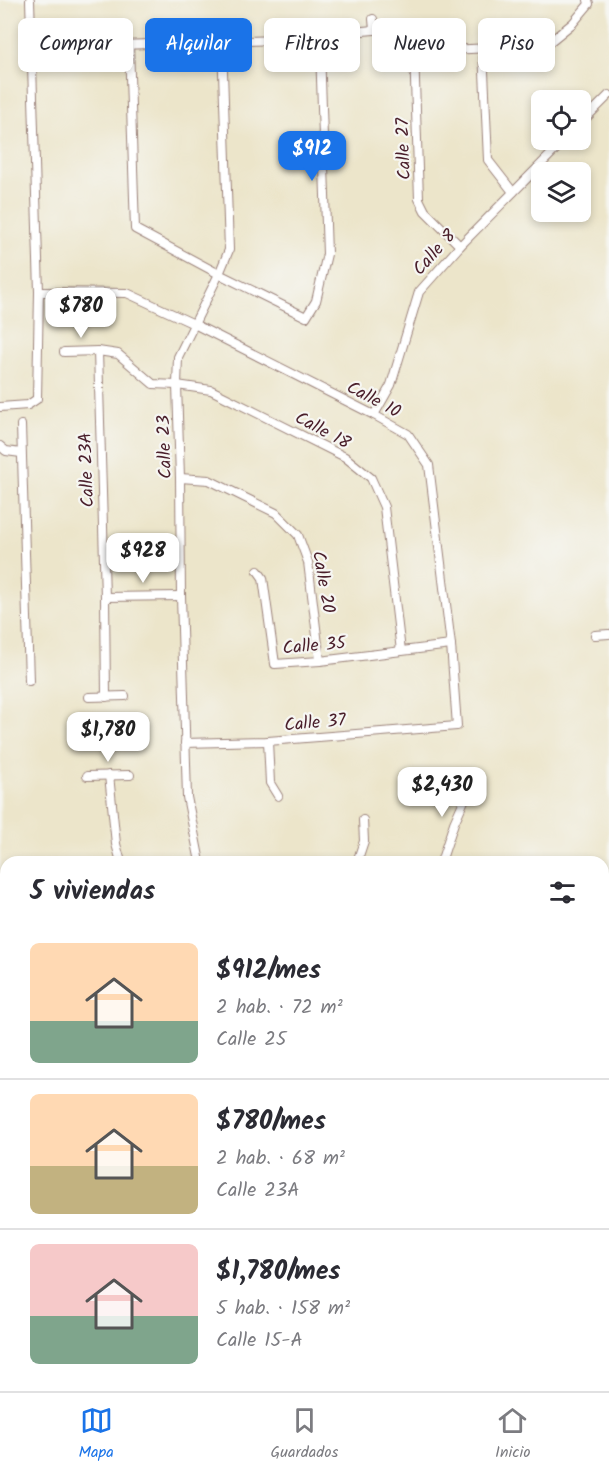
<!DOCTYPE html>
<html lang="es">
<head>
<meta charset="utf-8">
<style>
	body { margin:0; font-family:Kalam,sans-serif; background:#f2f2f3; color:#2b2b33; height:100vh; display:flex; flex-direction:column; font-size:22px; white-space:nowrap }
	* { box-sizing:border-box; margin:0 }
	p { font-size:20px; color:#7c7c81 }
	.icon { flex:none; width:33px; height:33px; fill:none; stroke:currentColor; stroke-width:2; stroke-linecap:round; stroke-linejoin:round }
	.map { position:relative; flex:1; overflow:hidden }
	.details { position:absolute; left:0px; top:856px; width:609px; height:536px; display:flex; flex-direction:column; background:#fff; border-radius:18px 18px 0 0; box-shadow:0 3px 9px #0003 }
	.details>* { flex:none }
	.top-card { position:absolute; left:18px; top:18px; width:573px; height:54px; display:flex; gap:12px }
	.tools { position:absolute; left:531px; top:90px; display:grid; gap:12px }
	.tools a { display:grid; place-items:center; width:60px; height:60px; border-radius:9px; background:#fff; box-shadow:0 3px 9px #0003; font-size:30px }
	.price { position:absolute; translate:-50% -51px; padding:0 14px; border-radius:12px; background:#fff; color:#222; font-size:20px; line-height:39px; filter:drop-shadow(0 2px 3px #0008) }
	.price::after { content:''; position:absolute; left:50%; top:36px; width:18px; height:14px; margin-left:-9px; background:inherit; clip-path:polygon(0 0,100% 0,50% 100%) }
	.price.on { background:#1a73e8; color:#fff }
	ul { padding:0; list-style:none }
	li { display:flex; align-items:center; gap:18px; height:150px; padding:0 30px }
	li+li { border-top:2px solid #e1e1e2 }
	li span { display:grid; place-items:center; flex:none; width:168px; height:120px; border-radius:9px; color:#555 }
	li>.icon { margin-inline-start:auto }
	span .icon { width:72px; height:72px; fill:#fffc; stroke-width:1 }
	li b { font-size:26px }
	h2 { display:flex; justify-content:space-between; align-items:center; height:72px; padding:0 30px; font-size:26px }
	.chip { padding:0 21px; border-radius:9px; background:#fff; box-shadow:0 3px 9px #0003; font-size:21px; line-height:54px }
	.chip.on { background:#1a73e8; color:#fff }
	.tab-bar { display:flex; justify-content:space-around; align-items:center; height:84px; border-top:2px solid #e1e1e2; background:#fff; font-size:16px; color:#7c7c81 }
	.tab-bar a { display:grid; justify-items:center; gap:3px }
	.tab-bar .on { color:#1a73e8 }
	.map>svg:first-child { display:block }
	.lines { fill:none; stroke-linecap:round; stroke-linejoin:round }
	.minor-casing { stroke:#9b827a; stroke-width:10 }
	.minor { stroke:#fff; stroke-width:8 }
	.labels { text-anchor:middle; stroke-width:4.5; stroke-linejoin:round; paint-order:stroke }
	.street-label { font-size:18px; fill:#4a1f2b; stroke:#f6f6f2 }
</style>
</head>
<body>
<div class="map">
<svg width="609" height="1391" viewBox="0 0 609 1391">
	<rect width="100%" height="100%" fill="#f6f6f2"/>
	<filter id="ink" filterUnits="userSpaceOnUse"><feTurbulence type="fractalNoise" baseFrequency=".0167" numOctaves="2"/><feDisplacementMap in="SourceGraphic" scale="12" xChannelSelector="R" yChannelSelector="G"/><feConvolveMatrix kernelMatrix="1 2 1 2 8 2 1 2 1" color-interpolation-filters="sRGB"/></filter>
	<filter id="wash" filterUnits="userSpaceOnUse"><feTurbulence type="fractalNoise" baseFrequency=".008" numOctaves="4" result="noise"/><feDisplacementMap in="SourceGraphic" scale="24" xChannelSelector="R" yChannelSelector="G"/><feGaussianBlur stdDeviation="1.35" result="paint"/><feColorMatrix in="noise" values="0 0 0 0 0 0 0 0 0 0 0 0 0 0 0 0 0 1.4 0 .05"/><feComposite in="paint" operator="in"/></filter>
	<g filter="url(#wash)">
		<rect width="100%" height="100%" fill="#ece5ca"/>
	</g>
	<g filter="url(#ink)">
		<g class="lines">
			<defs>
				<g id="minor">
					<path d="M129,45L135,229L219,274L306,317L316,301L327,254L320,49"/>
					<path d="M87,46L308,39L320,49"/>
					<path d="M320,49L339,33L374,30L373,19"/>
					<path d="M483,49L488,160L513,192"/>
					<path d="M384,51L451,50L546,45L573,23L589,4L588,0"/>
					<path d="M414,51L419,199L425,211L460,246"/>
					<path d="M580,124L609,95"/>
					<path d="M39,292L127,293L194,324L374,415L408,434L429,465L451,645L457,726L268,741L185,743"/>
					<path d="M98,351L105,597L106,697"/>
					<path d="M64,352L98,351L118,354L153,384L177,385L211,390L345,457L371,478L384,507L401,651"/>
					<path d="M0,407L28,405L37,399L39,292L30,0"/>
					<path d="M374,415L391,385L419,292L460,246L565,140"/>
					<path d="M21,425L29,681"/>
					<path d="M0,446L6,451L21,453"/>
					<path d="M180,478L209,480L276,513L298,535L308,562L320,661"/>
					<path d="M258,571L263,578L275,664L320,661L451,645"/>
					<path d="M105,597L181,596"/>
					<path d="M595,635L609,634"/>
					<path d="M89,697L125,696"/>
					<path d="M268,741L270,783L278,796"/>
					<path d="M109,775L116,844L121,862"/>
					<path d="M87,776L130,775"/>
					<path d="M200,862L187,797L181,596L180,478L177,385L178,357L219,274L229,250L222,42"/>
					<path d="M357,862L364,841L363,820"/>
					<path d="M441,862L454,823L471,785"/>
					<path d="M0,971L6,988"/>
					<path d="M0,1014L6,1013"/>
					<path d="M0,1099H6"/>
					<path d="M603,1119H609"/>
					<path d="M0,1196H6"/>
					<path d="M603,1319L609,1322"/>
					<path d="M603,1339L609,1351"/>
				</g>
			</defs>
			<use href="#minor" class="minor-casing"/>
			<use href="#minor" class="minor"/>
		</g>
	</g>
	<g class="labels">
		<g class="street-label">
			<text transform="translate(403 149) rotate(-92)" y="6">Calle 27</text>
			<text transform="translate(434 252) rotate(-48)" y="6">Calle 8</text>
			<text transform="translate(374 399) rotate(28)" y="6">Calle 10</text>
			<text transform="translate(323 430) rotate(28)" y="6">Calle 18</text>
			<text transform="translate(164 447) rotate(-92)" y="6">Calle 23</text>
			<text transform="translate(86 470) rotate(-92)" y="6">Calle 23A</text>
			<text transform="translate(324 582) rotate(80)" y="6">Calle 20</text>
			<text transform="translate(314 645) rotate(-5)" y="6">Calle 35</text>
			<text transform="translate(315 722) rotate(-5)" y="6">Calle 37</text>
		</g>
	</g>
</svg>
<div class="tools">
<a><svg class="icon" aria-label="locate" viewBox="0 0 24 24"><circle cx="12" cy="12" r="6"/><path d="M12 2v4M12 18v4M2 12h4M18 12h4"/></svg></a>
<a><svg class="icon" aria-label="layers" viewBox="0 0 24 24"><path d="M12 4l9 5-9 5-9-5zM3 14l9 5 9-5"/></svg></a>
</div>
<b class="price on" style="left:312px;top:182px">$912</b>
<b class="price" style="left:81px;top:339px">$780</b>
<b class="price" style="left:143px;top:584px">$928</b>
<b class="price" style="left:108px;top:763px">$1,780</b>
<b class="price" style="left:442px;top:818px">$2,430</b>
<div class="top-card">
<a class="chip">Comprar</a>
<a class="chip on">Alquilar</a>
<a class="chip">Filtros</a>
<a class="chip">Nuevo</a>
<a class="chip">Piso</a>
</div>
<section class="details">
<h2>5 viviendas<svg class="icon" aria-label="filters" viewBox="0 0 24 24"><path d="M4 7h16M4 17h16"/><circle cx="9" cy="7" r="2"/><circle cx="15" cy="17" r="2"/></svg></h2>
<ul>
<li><span style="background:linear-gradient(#ffd9b3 65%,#7fa58c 0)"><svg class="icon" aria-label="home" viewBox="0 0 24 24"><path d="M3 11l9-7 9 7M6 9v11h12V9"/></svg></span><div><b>$912/mes</b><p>2 hab. · 72 m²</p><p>Calle 25</p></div></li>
<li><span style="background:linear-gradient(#ffd9b3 60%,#c2b280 0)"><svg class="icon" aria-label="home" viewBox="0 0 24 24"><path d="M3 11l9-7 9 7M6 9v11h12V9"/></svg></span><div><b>$780/mes</b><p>2 hab. · 68 m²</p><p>Calle 23A</p></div></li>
<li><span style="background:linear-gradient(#f6c9c9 60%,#7fa58c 0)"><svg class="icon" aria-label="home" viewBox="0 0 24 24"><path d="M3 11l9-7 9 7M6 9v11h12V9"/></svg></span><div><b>$1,780/mes</b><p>5 hab. · 158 m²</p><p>Calle 15-A</p></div></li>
</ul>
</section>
</div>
<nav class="tab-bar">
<a class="on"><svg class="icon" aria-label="map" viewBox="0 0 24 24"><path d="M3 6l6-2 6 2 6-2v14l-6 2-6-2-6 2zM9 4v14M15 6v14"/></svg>Mapa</a>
<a><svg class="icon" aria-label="saved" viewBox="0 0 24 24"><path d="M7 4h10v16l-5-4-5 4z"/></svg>Guardados</a>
<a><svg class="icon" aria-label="home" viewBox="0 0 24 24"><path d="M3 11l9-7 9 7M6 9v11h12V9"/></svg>Inicio</a>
</nav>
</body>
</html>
